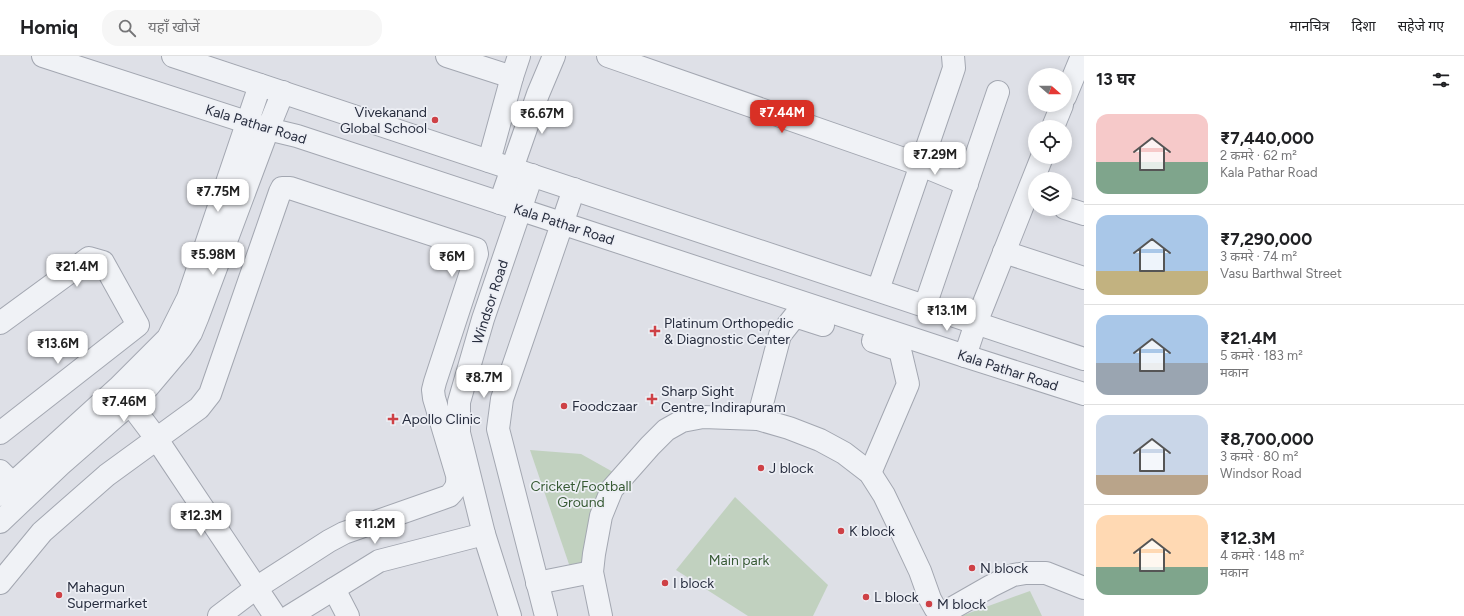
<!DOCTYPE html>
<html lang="hi">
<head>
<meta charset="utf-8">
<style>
	body { margin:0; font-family:Figtree,"Noto Sans Devanagari",sans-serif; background:#f6f6f6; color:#202124; height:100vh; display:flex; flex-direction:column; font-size:15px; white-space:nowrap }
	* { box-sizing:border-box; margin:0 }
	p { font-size:13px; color:#757577 }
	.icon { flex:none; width:22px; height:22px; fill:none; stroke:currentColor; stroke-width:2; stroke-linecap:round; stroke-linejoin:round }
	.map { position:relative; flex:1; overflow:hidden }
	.panel { display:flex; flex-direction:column; background:#fff; width:380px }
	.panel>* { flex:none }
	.needle { width:26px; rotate:110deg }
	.fabs { position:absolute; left:1028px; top:12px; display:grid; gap:8px }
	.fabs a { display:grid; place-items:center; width:44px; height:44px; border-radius:50%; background:#fff; box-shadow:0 2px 10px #0003; font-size:20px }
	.price { position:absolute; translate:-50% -34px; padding:0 9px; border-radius:8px; background:#fff; color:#222; font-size:13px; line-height:26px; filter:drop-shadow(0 1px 2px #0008) }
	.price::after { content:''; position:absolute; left:50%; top:24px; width:12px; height:9px; margin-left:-6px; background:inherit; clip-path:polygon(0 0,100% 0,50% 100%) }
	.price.on { background:#d93025; color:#fff }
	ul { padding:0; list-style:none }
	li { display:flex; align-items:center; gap:12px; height:100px; padding:0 12px }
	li+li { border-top:1px solid #e0e0e0 }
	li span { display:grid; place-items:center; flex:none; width:112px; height:80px; border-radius:12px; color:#555 }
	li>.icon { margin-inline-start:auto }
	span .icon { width:48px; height:48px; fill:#fffc; stroke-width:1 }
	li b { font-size:17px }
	h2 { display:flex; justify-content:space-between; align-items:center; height:48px; padding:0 12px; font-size:17px }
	header { display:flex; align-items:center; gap:24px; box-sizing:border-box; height:56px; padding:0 20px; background:#fff; border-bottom:1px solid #e0e0e0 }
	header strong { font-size:19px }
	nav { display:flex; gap:22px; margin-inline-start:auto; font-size:14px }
	.search { width:280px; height:36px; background:#f6f6f6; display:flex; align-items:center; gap:10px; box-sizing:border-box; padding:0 14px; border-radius:16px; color:#757577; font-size:15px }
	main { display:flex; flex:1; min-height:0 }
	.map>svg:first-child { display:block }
	.green { fill:#c1d1bf }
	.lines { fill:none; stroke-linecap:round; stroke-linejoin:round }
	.minor-casing { stroke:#a3a7b1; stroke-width:24 }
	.minor { stroke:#f0f2f6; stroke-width:22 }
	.poi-dot { fill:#ce4146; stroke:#edeff5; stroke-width:1.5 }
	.labels { text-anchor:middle; stroke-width:3.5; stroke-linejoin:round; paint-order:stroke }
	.poi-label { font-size:14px; fill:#272d3e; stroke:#edeff5; text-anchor:start }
	.street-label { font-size:14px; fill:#272d3e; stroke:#edeff5 }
	.park-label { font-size:14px; fill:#375a34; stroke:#edeff5 }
</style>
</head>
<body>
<header>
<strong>Homiq</strong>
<div class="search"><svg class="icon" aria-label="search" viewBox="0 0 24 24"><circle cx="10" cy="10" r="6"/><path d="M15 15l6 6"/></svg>यहाँ खोजें</div>
<nav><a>मानचित्र</a><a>दिशा</a><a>सहेजे गए</a></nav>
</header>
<main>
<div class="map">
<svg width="1084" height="560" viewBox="0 0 1084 560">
	<rect width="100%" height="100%" fill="#dee0e7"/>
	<g class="green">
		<path d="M530,394L581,398L622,421L592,516L573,520Z"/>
		<path d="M735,441L828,529L813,560H748L676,514Z"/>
		<path d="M1030,535L1042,560H961Z"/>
	</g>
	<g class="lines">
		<defs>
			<g id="minor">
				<path d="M43,0L268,73L297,80L965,300L1084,338"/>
				<path d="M173,0L1084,303"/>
				<path d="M447,0L512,21"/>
				<path d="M608,0L921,109L967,128"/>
				<path d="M1065,41L1082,0"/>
				<path d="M1053,71L1062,49"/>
				<path d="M489,105L512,21L519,0"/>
				<path d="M500,147L538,38L554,0"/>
				<path d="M1065,152L1084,158"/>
				<path d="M1004,196L1084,222"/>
				<path d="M878,234L950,24L954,12L953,0"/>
				<path d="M925,250L998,36"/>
				<path d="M0,267L89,202L103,206L138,269L0,377"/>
				<path d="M965,300L976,267L1042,101"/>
				<path d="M122,337L156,382L275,560"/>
				<path d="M758,363L780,279L795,260L823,269"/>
				<path d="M0,415L23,438"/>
				<path d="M870,417L908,328L900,294L873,285"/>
				<path d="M0,439L118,332L168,282L188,242L260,29"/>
				<path d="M0,466L60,409L131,347L148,331L181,292L191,277L198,260L268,73L283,36"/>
				<path d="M0,527L42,476L107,419L199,352L210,338L280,136L282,132H290L476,193L477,198L435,326L433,334L434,342L457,419C458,429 456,433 449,440L344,477L329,485L256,532L219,560"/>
				<path d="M537,527L592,516"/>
				<path d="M334,533L348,560"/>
				<path d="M290,560L379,505L484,478"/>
				<path d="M510,560L484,478L459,377V346L483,263L532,119"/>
				<path d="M546,560L498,373L502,343L574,133"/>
				<path d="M601,560L592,516L594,498L601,460L612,433L650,390L666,374L682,365L703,361L758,363L789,372L820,384L844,397L870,417L884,439L896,464L920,515L930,543L935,552L942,556L949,554L991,530L1013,519L1026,517H1046L1084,532"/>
			</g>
		</defs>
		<use href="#minor" class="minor-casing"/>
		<use href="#minor" class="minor"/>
	</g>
	<g class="poi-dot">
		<circle cx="435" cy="64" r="4"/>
		<path d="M653 269h4v4h4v4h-4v4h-4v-4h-4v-4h4z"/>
		<path d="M650 337h4v4h4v4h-4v4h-4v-4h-4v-4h4z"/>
		<circle cx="564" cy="350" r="4"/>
		<path d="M391 357h4v4h4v4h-4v4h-4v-4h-4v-4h4z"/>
		<circle cx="761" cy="412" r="4"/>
		<circle cx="841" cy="475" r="4"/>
		<circle cx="972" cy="512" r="4"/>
		<circle cx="665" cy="527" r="4"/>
		<circle cx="59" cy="539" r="4"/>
		<circle cx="866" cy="541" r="4"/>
		<circle cx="929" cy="548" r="4"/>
	</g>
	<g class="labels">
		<g class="poi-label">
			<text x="427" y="61" text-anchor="end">Vivekanand<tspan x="427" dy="16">Global School</tspan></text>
			<text x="664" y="272">Platinum Orthopedic<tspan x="664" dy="16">&amp; Diagnostic Center</tspan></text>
			<text x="661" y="340">Sharp Sight<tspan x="661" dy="16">Centre, Indirapuram</tspan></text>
			<text x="572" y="355">Foodczaar</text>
			<text x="402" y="368">Apollo Clinic</text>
			<text x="769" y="417">J block</text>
			<text x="849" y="480">K block</text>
			<text x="980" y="517">N block</text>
			<text x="673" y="532">I block</text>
			<text x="67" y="536">Mahagun<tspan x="67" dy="16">Supermarket</tspan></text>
			<text x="874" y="546">L block</text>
			<text x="937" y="553">M block</text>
		</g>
		<g class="street-label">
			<text transform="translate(256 68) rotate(17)" y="5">Kala Pathar Road</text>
			<text transform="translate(564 168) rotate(18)" y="5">Kala Pathar Road</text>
			<text transform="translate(490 246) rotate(-72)" y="5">Windsor Road</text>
			<text transform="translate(1008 314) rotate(18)" y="5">Kala Pathar Road</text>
		</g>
		<g class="park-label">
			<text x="581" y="435">Cricket/Football<tspan x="581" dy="16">Ground</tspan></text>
			<text x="739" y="509">Main park</text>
		</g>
	</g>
</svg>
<div class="fabs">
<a><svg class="needle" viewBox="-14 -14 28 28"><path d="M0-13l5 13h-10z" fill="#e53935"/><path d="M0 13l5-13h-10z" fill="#757577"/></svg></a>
<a><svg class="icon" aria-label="locate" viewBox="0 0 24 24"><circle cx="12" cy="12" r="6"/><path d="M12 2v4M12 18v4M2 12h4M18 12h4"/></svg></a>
<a><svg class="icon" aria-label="layers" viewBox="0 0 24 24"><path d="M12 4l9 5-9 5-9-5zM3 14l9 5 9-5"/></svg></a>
</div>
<b class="price on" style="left:782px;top:78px">₹7.44M</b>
<b class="price" style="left:542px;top:79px">₹6.67M</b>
<b class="price" style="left:935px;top:120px">₹7.29M</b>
<b class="price" style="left:218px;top:157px">₹7.75M</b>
<b class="price" style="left:213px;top:220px">₹5.98M</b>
<b class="price" style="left:452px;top:222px">₹6M</b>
<b class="price" style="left:77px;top:232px">₹21.4M</b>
<b class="price" style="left:947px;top:276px">₹13.1M</b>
<b class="price" style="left:58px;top:309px">₹13.6M</b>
<b class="price" style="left:484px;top:343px">₹8.7M</b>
<b class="price" style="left:124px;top:367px">₹7.46M</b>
<b class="price" style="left:201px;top:481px">₹12.3M</b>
<b class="price" style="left:375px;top:489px">₹11.2M</b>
</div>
<section class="panel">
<h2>13 घर<svg class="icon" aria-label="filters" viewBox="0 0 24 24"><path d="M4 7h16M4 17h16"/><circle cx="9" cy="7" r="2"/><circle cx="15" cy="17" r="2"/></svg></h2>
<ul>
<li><span style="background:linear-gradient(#f6c9c9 60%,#7fa58c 0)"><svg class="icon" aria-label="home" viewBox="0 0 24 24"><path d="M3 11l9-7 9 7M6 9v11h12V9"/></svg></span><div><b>₹7,440,000</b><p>2 कमरे · 62 m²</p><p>Kala Pathar Road</p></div></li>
<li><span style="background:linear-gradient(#a9c7e8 70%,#c2b280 0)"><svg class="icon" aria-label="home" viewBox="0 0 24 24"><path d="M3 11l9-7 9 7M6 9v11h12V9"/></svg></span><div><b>₹7,290,000</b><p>3 कमरे · 74 m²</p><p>Vasu Barthwal Street</p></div></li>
<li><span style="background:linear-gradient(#a9c7e8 60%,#9aa5b1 0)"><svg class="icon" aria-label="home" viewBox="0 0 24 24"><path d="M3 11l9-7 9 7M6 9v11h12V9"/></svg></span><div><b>₹21.4M</b><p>5 कमरे · 183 m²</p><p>मकान</p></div></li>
<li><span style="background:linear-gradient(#c9d6e8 75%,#b9a48a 0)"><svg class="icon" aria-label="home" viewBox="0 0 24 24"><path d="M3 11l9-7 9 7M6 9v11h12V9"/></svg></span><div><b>₹8,700,000</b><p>3 कमरे · 80 m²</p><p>Windsor Road</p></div></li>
<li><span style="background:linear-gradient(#ffd9b3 65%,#7fa58c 0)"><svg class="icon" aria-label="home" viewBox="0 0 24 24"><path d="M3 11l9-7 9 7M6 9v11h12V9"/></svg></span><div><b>₹12.3M</b><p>4 कमरे · 148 m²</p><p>मकान</p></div></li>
</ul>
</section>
</main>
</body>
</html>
